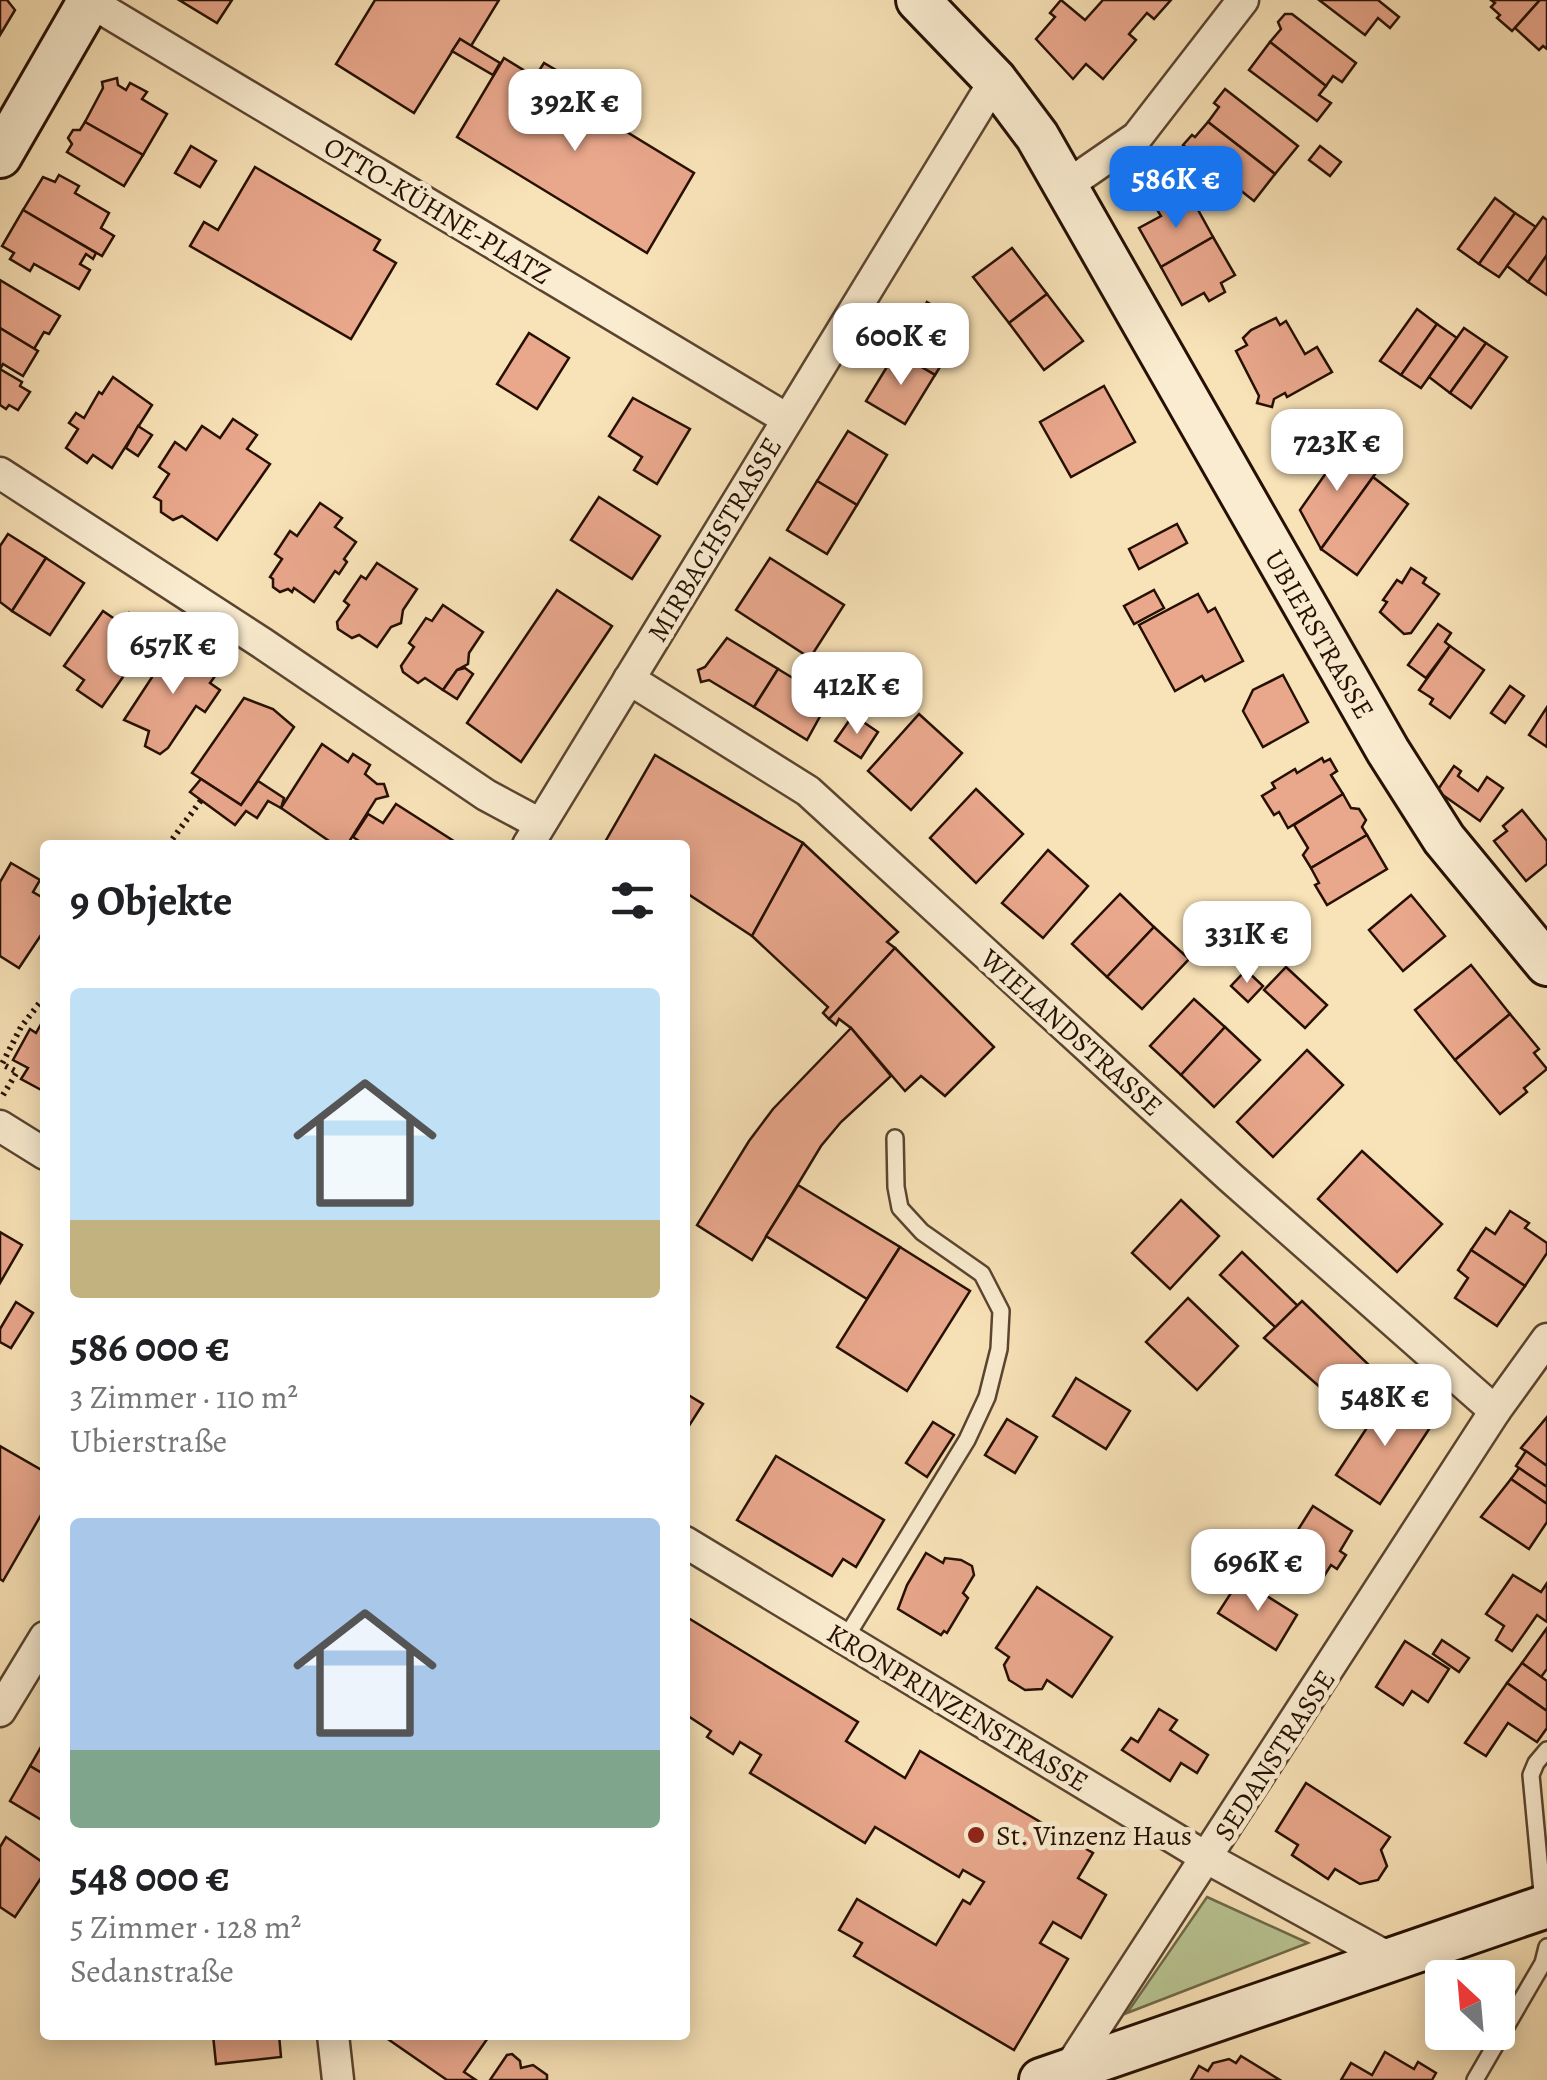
<!DOCTYPE html>
<html lang="de">
<head>
<meta charset="utf-8">
<style>
	body { margin:0; font-family:Alegreya,serif; background:#f2f2f2; color:#202124; height:100vh; display:flex; flex-direction:column; font-size:38px; white-space:nowrap }
	* { box-sizing:border-box; margin:0 }
	p { font-size:32px; color:#757577 }
	.icon { flex:none; width:55px; height:55px; fill:none; stroke:currentColor; stroke-width:2; stroke-linecap:round; stroke-linejoin:round }
	.map { position:relative; flex:1; overflow:hidden }
	.sheet { position:absolute; left:40px; top:840px; width:650px; height:1200px; display:flex; flex-direction:column; background:#fff; border-radius:10px; box-shadow:0 5px 25px #0003 }
	.sheet>* { flex:none }
	.needle { width:65px; rotate:334deg }
	.fabs { position:absolute; left:1425px; top:1960px; display:grid; gap:20px }
	.fabs a { display:grid; place-items:center; width:90px; height:90px; border-radius:10px; background:#fff; box-shadow:0 5px 25px #0003; font-size:50px }
	.price { position:absolute; translate:-50% -85px; padding:0 22px; border-radius:20px; background:#fff; color:#222; font-size:32px; line-height:65px; filter:drop-shadow(0 2px 5px #0008) }
	.price::after { content:''; position:absolute; left:50%; top:60px; width:30px; height:22px; margin-left:-15px; background:inherit; clip-path:polygon(0 0,100% 0,50% 100%) }
	.price.on { background:#1a73e8; color:#fff }
	ul { padding:0; list-style:none }
	li { display:grid; align-content:center; gap:20px; height:530px; padding:0 30px }
	li span { display:grid; place-items:center; height:310px; border-radius:10px; color:#555 }
	li>.icon { margin-inline-start:auto }
	span .icon { width:180px; height:180px; fill:#fffc; stroke-width:1 }
	li b { font-size:42px }
	h2 { display:flex; justify-content:space-between; align-items:center; height:120px; padding:0 30px; font-size:42px }
	.map>svg:first-child { display:block }
	.green { fill:#b8c492; stroke:#6f6a4a; stroke-width:2.5 }
	.building { fill:#e9a78c; stroke:#261003; stroke-width:2.5 }
	.lines { fill:none; stroke-linecap:round; stroke-linejoin:round }
	.lane-casing { stroke:#5a4430; stroke-width:20 }
	.street-casing { stroke:#5a4430; stroke-width:35 }
	.secondary-casing { stroke:#261003; stroke-width:48 }
	.path { stroke:#261003; stroke-width:6; stroke-dasharray:2.5 5; stroke-linecap:butt }
	.lane { stroke:#faecd0; stroke-width:15 }
	.street { stroke:#faecd0; stroke-width:30 }
	.secondary { stroke:#faecd0; stroke-width:42 }
	.poi-dot { fill:#8f2418; stroke:#faecd0; stroke-width:4 }
	.labels { text-anchor:middle; stroke-width:10; stroke-linejoin:round; paint-order:stroke }
	.street-label { font-size:28px; fill:#261003; stroke:#faecd0 }
	.poi-label { font-size:28px; fill:#261003; stroke:#faecd0; text-anchor:start }
</style>
</head>
<body>
<div class="map">
<svg width="1547" height="2080" viewBox="0 0 1547 2080">
	<rect width="100%" height="100%" fill="#f8e2b7"/>
	<filter id="stains"><feTurbulence type="fractalNoise" baseFrequency=".002" numOctaves="4"/><feColorMatrix values="0 0 0 0 .2 0 0 0 0 .09 0 0 0 0 .02 0 0 0 .5 -.17"/></filter>
	<radialGradient id="worn" r=".72"><stop offset=".6" stop-color="#630" stop-opacity="0"/><stop offset="1" stop-color="#630" stop-opacity=".3"/></radialGradient>
	<path class="green" d="M1207,1897L1308,1943L1127,2013Z"/>
	<g class="building">
		<path d="M0,0H7L15,10L0,35Z"/>
		<path d="M179,0H232L217,23Z"/>
		<path d="M375,0H499L471,46L460,39L414,113L336,64Z"/>
		<path d="M1061,0L1085,20L1103,0H1171L1154,19L1147,13L1129,34L1136,40L1103,79L1086,64L1073,79L1036,39L1055,17L1050,13Z"/>
		<path d="M1319,0H1378L1399,17L1390,28L1378,18L1365,35Z"/>
		<path d="M1491,0H1540L1512,31L1497,18L1500,15L1491,7L1495,3Z"/>
		<path d="M1540,0H1547V49L1543,46L1539,50L1515,28Z"/>
		<path d="M1285,14H1292L1356,63L1342,82L1333,76L1326,86L1270,42L1281,29L1278,22Z"/>
		<path d="M460,39L500,63L493,75L452,51Z"/>
		<path d="M1270,42L1326,86L1319,95L1331,103L1317,121L1249,70Z"/>
		<path d="M504,58L535,77L544,63L566,76L558,90L694,173L647,253L457,137Z"/>
		<path d="M117,78L118,85L126,90L130,83L147,92L142,99L167,114L143,155L85,122L103,88L102,82Z"/>
		<path d="M1225,89L1298,146L1275,174L1208,122L1219,107L1214,103Z"/>
		<path d="M85,122L143,155L124,186L67,152L72,144L68,138L73,130H80Z"/>
		<path d="M1208,122L1275,174L1254,201L1183,145L1192,135L1195,137Z"/>
		<path d="M191,146L216,161L200,187L175,173Z"/>
		<path d="M1320,146L1341,162L1330,176L1309,160Z"/>
		<path d="M255,167L380,240L374,250L396,263L351,339L190,246L204,222L218,230Z"/>
		<path d="M59,175L79,186L75,193L109,213L101,228L114,236L102,256L23,210L43,177L55,182Z"/>
		<path d="M1495,198L1515,213L1479,264L1458,249Z"/>
		<path d="M1173,199L1177,207L1192,199L1213,237L1161,267L1139,228L1161,216L1156,208Z"/>
		<path d="M23,210L96,253L93,259L86,254L80,264L90,270L79,289L34,264L30,271L10,259L14,253L2,246Z"/>
		<path d="M1515,213L1536,227L1499,277L1479,264Z"/>
		<path d="M1543,217L1547,220V255L1528,282L1507,266Z"/>
		<path d="M1213,237L1235,275L1221,283L1225,292L1209,301L1204,293L1182,305L1161,267Z"/>
		<path d="M1012,248L1047,294L1009,323L973,277Z"/>
		<path d="M1547,255V295L1528,282Z"/>
		<path d="M0,280L60,316L49,334L44,332L34,349L0,328Z"/>
		<path d="M1047,294L1083,341L1044,370L1009,323Z"/>
		<path d="M927,302L966,325L935,375L896,352Z"/>
		<path d="M1417,309L1437,324L1401,375L1380,361Z"/>
		<path d="M1276,318L1280,325L1286,321L1305,354L1317,347L1332,372L1287,397L1285,393L1274,399L1272,407L1257,403L1259,396L1236,351L1247,345L1243,338L1251,330Z"/>
		<path d="M1437,324L1457,338L1421,388L1401,375Z"/>
		<path d="M0,328L38,351L23,376L3,364L0,369Z"/>
		<path d="M1464,328L1486,343L1450,393L1429,377Z"/>
		<path d="M529,333L569,358L537,409L497,384Z"/>
		<path d="M1486,343L1507,357L1471,408L1450,393Z"/>
		<path d="M896,352L935,375L905,424L866,401Z"/>
		<path d="M0,369L22,382L20,386L30,392L18,410L9,405L6,409L0,405Z"/>
		<path d="M113,377L152,405L112,468L93,455L87,463L66,448L78,429L69,423L76,413L84,418L99,392L102,394Z"/>
		<path d="M1104,386L1135,442L1071,477L1040,422Z"/>
		<path d="M633,398L690,429L657,484L634,470L642,457L609,436Z"/>
		<path d="M233,419L257,435L247,449L270,464L217,540L182,516L173,520L161,512V501L154,497L169,474L159,467L175,442L186,450L202,426L220,438Z"/>
		<path d="M138,426L152,435L138,456L126,448Z"/>
		<path d="M848,431L887,455L857,505L817,481Z"/>
		<path d="M1345,446L1378,470L1321,549L1300,510Z"/>
		<path d="M1373,477L1408,504L1357,575L1321,549Z"/>
		<path d="M817,481L857,505L827,554L787,530Z"/>
		<path d="M599,497L660,536L632,579L571,540Z"/>
		<path d="M320,503L342,518L335,527L356,542L344,559L347,562L339,574L335,571L314,602L294,588L292,592L288,589L280,592L273,587V579L270,577L282,559L275,554L290,531L297,536Z"/>
		<path d="M1177,524L1187,543L1139,569L1129,549Z"/>
		<path d="M8,534L46,558L12,611L0,602V546Z"/>
		<path d="M46,558L84,583L50,635L12,611Z"/>
		<path d="M770,558L844,605L810,658L736,610Z"/>
		<path d="M377,563L417,589L403,610L401,623L391,627L377,647L359,635L352,638L338,629L337,622L349,605L344,601L361,576L366,579Z"/>
		<path d="M1411,568L1426,578L1423,583L1439,594L1411,633L1404,634L1380,612L1387,602L1383,600L1397,580L1402,583Z"/>
		<path d="M557,590L612,626L521,762L467,723Z"/>
		<path d="M1154,590L1164,608L1134,624L1124,606Z"/>
		<path d="M1198,594L1208,612L1215,608L1243,661L1205,681L1202,676L1175,691L1139,625Z"/>
		<path d="M443,605L483,632L469,653L468,664L457,670L443,690L425,678L418,683L403,672L401,666L414,647L409,643L426,618L432,621Z"/>
		<path d="M103,611L122,624L129,613L155,631L102,707L77,690L84,680L64,666Z"/>
		<path d="M1438,624L1451,633L1445,642L1450,646L1426,678L1408,665Z"/>
		<path d="M727,638L778,669L754,707L709,680L701,682L698,670L705,667Z"/>
		<path d="M175,642L218,672L210,683L220,690L205,712L196,706L168,748L160,754L145,746L149,731L124,720Z"/>
		<path d="M1450,646L1484,670L1450,718L1430,704L1433,699L1419,690Z"/>
		<path d="M465,668L473,674L457,699L443,690L457,670Z"/>
		<path d="M778,669L829,700L807,740L754,707Z"/>
		<path d="M1283,675L1308,722L1263,747L1243,711L1253,690Z"/>
		<path d="M1510,686L1524,696L1505,723L1491,713Z"/>
		<path d="M244,698L273,709L294,727L241,805L192,773Z"/>
		<path d="M1547,707V747L1529,735Z"/>
		<path d="M919,714L962,753L911,810L868,771Z"/>
		<path d="M853,715L878,732L861,758L835,741Z"/>
		<path d="M322,744L348,762L353,754L370,765L365,774L377,784H384L388,796L376,799L347,845H335L281,808Z"/>
		<path d="M655,755L803,843L752,936L685,892V845H608L605,842Z"/>
		<path d="M1322,758L1324,762L1330,759L1337,771L1331,775L1343,794L1288,828L1279,812L1274,815L1262,796L1275,788L1272,783L1295,769L1297,773Z"/>
		<path d="M1454,766L1461,771L1458,776L1478,791L1487,777L1503,788L1480,821L1437,791Z"/>
		<path d="M201,779L241,805L258,781L284,798L281,808L268,801L257,818L246,811L235,825L190,792Z"/>
		<path d="M976,789L1023,834L976,883L930,838Z"/>
		<path d="M1343,794L1351,808L1359,809L1366,820L1362,827L1367,835L1311,868L1303,855L1308,848L1294,825Z"/>
		<path d="M396,804L460,845H365L353,837L368,814L383,823Z"/>
		<path d="M1522,810L1547,841V864L1526,881L1494,841L1507,831L1503,826Z"/>
		<path d="M1367,835L1387,869L1327,905L1315,885L1319,883L1311,868Z"/>
		<path d="M803,843L898,932L887,942L895,948L829,1019L823,1013L828,1007L752,936Z"/>
		<path d="M1048,850L1088,886L1043,938L1002,903Z"/>
		<path d="M11,863L40,880L33,892L45,899V929L19,968L0,956V882Z"/>
		<path d="M1120,894L1154,927L1107,977L1072,944Z"/>
		<path d="M1411,895L1445,936L1403,971L1369,930Z"/>
		<path d="M1154,927L1189,959L1142,1009L1107,977Z"/>
		<path d="M895,948L994,1047L945,1096L921,1076L905,1091L851,1028L839,1019L836,1025L829,1019Z"/>
		<path d="M1471,965L1510,1014L1455,1060L1415,1010Z"/>
		<path d="M1286,967L1327,1005L1305,1028L1264,990Z"/>
		<path d="M1246,970L1263,986L1248,1002L1231,986Z"/>
		<path d="M1194,999L1225,1027L1181,1075L1150,1046Z"/>
		<path d="M1510,1014L1539,1049L1534,1053L1547,1069L1524,1088L1527,1092L1500,1114L1455,1060Z"/>
		<path d="M45,1017V1092L21,1079L28,1068L13,1060L30,1029L36,1033Z"/>
		<path d="M1225,1027L1260,1060L1214,1107L1181,1075Z"/>
		<path d="M851,1028L891,1076L841,1122L821,1146L752,1260L697,1225L749,1141L773,1109Z"/>
		<path d="M1307,1050L1343,1085L1273,1157L1237,1122Z"/>
		<path d="M1362,1151L1442,1224L1397,1272L1318,1199Z"/>
		<path d="M798,1185L900,1247L867,1299L766,1236Z"/>
		<path d="M1181,1200L1219,1236L1170,1289L1132,1253Z"/>
		<path d="M1510,1211L1529,1223L1525,1228L1547,1243V1253L1525,1286L1471,1250L1486,1228L1495,1234Z"/>
		<path d="M0,1232L22,1245L0,1283Z"/>
		<path d="M900,1247L970,1291L907,1391L837,1347Z"/>
		<path d="M1471,1250L1525,1286L1497,1326L1455,1298L1468,1278L1458,1270Z"/>
		<path d="M1242,1252L1298,1306L1276,1328L1220,1275Z"/>
		<path d="M1188,1298L1238,1346L1197,1390L1146,1342Z"/>
		<path d="M1302,1301L1369,1365L1338,1403L1264,1338Z"/>
		<path d="M16,1302L33,1313L11,1348L0,1342V1329Z"/>
		<path d="M1076,1378L1130,1411L1106,1449L1053,1416Z"/>
		<path d="M685,1393L703,1404L687,1429L685,1428Z"/>
		<path d="M1389,1394L1433,1423L1380,1504L1336,1475Z"/>
		<path d="M1547,1417V1466L1521,1448Z"/>
		<path d="M1007,1419L1037,1437L1015,1473L985,1455Z"/>
		<path d="M933,1422L954,1435L927,1477L906,1463Z"/>
		<path d="M0,1446L45,1472V1508L3,1581L0,1579Z"/>
		<path d="M1526,1451L1547,1466V1487L1516,1466Z"/>
		<path d="M776,1456L884,1520L856,1567L843,1559L832,1576L737,1520Z"/>
		<path d="M1519,1468L1547,1487V1504L1511,1479Z"/>
		<path d="M1511,1479L1547,1504V1522L1529,1549L1481,1517Z"/>
		<path d="M1313,1506L1352,1531L1340,1551L1346,1555L1337,1569L1331,1565L1319,1584L1279,1560Z"/>
		<path d="M926,1553L943,1563L945,1558L961,1560L972,1566L974,1575L963,1593L968,1598L947,1633L944,1631L941,1635L898,1609L907,1585Z"/>
		<path d="M1513,1575L1541,1592L1547,1583V1622L1537,1615L1512,1651L1496,1640L1504,1626L1486,1614Z"/>
		<path d="M1240,1579L1297,1615L1276,1650L1218,1613Z"/>
		<path d="M1037,1587L1112,1637L1072,1697L1047,1680L1042,1689L1025,1690L1009,1680L1004,1665L1009,1657L996,1648Z"/>
		<path d="M685,1616L858,1722L846,1741L905,1778L920,1751L1093,1853L1078,1878L1106,1895L1081,1938L1053,1922L1040,1943L1068,1959L1014,2050L854,1956L862,1943L839,1930L857,1899L936,1945L963,1900L970,1904L984,1882L963,1870L959,1877L875,1827L865,1843L750,1773L761,1755L740,1742L733,1754L707,1737L711,1731L685,1714Z"/>
		<path d="M1547,1628V1669L1541,1677L1522,1663Z"/>
		<path d="M1442,1640L1469,1658L1459,1672L1433,1654Z"/>
		<path d="M1405,1641L1449,1669L1428,1702L1412,1691L1403,1705L1376,1687Z"/>
		<path d="M1522,1663L1547,1681V1711L1507,1683Z"/>
		<path d="M1507,1683L1547,1711V1728L1537,1742L1508,1723L1486,1756L1465,1743Z"/>
		<path d="M1159,1709L1177,1720L1170,1730L1208,1755L1197,1773L1181,1763L1170,1781L1122,1750L1131,1738L1138,1742Z"/>
		<path d="M45,1740V1775L30,1766Z"/>
		<path d="M30,1766L45,1775V1822L10,1801Z"/>
		<path d="M1306,1783L1390,1837L1381,1850L1387,1866L1378,1880L1360,1884L1335,1869L1328,1879L1292,1855L1298,1845L1276,1831Z"/>
		<path d="M6,1837L45,1864V1872L15,1917L0,1907V1847Z"/>
		<path d="M213,2035H279L281,2057L216,2064Z"/>
		<path d="M382,2035H490L464,2072L476,2080H447Z"/>
		<path d="M1385,2052L1414,2069L1418,2062L1436,2073L1432,2080H1341L1351,2063L1372,2075Z"/>
		<path d="M512,2054L520,2061L521,2068L533,2065L547,2075V2080H490L507,2055Z"/>
		<path d="M1241,2056L1280,2080H1191L1199,2066L1208,2071L1213,2063L1229,2059L1236,2063Z"/>
	</g>
	<g class="lines">
		<defs>
			<g id="lane">
				<path d="M845,1639L967,1440L987,1397L999,1349L1001,1311L982,1274L922,1232L900,1208L896,1187L895,1138"/>
				<path d="M1543,1903L1531,1775L1536,1763L1547,1750"/>
				<path d="M1475,2080L1543,1963L1547,1947"/>
			</g>
			<g id="street">
				<path d="M87,0L787,419"/>
				<path d="M1066,186L1137,137L1243,0"/>
				<path d="M0,473L262,643L486,795L540,824"/>
				<path d="M629,679L808,791L1231,1178L1495,1411"/>
				<path d="M528,845L995,80"/>
				<path d="M0,1126L45,1154"/>
				<path d="M685,1542L1207,1858L1389,1958"/>
				<path d="M0,1711L45,1637"/>
				<path d="M333,2035L338,2080"/>
				<path d="M1068,2070L1495,1411L1547,1339"/>
			</g>
			<g id="secondary">
				<path d="M918,0L995,80L1037,136L1388,751L1444,839L1547,964"/>
				<path d="M0,156L90,0"/>
				<path d="M1041,2080L1547,1906"/>
			</g>
		</defs>
		<use href="#lane" class="lane-casing"/>
		<use href="#street" class="street-casing"/>
		<use href="#secondary" class="secondary-casing"/>
		<g class="path">
			<path d="M168,845L202,799"/>
			<path d="M3,1095L17,1072L2,1064L21,1027L45,996"/>
		</g>
		<use href="#lane" class="lane"/>
		<use href="#street" class="street"/>
		<use href="#secondary" class="secondary"/>
	</g>
	<circle class="poi-dot" cx="976" cy="1835" r="10"/>
	<g class="labels">
		<g class="street-label">
			<text transform="translate(438 210) rotate(31)" y="10">OTTO-KÜHNE-PLATZ</text>
			<text transform="translate(714 539) rotate(-59)" y="10">MIRBACHSTRASSE</text>
			<text transform="translate(1320 634) rotate(60)" y="10">UBIERSTRASSE</text>
			<text transform="translate(1072 1032) rotate(42)" y="10">WIELANDSTRASSE</text>
			<text transform="translate(958 1707) rotate(31)" y="10">KRONPRINZENSTRASSE</text>
			<text transform="translate(1274 1755) rotate(-57)" y="10">SEDANSTRASSE</text>
		</g>
		<g class="poi-label">
			<text x="996" y="1845">St. Vinzenz Haus</text>
		</g>
	</g>
	<rect width="100%" height="100%" filter="url(#stains)"/>
	<rect width="100%" height="100%" fill="url(#worn)"/>
</svg>
<div class="fabs">
<a><svg class="needle" viewBox="-14 -14 28 28"><path d="M0-13l5 13h-10z" fill="#e53935"/><path d="M0 13l5-13h-10z" fill="#757577"/></svg></a>
</div>
<b class="price" style="left:575px;top:154px">392K €</b>
<b class="price on" style="left:1176px;top:231px">586K €</b>
<b class="price" style="left:901px;top:388px">600K €</b>
<b class="price" style="left:1337px;top:494px">723K €</b>
<b class="price" style="left:173px;top:697px">657K €</b>
<b class="price" style="left:857px;top:737px">412K €</b>
<b class="price" style="left:1247px;top:986px">331K €</b>
<b class="price" style="left:1385px;top:1449px">548K €</b>
<b class="price" style="left:1258px;top:1614px">696K €</b>
<section class="sheet">
<h2>9 Objekte<svg class="icon" aria-label="filters" viewBox="0 0 24 24"><path d="M4 7h16M4 17h16"/><circle cx="9" cy="7" r="2"/><circle cx="15" cy="17" r="2"/></svg></h2>
<ul>
<li><span style="background:linear-gradient(#bfe0f5 75%,#c2b280 0)"><svg class="icon" aria-label="home" viewBox="0 0 24 24"><path d="M3 11l9-7 9 7M6 9v11h12V9"/></svg></span><div><b>586 000 €</b><p>3 Zimmer · 110 m²</p><p>Ubierstraße</p></div></li>
<li><span style="background:linear-gradient(#a9c7e8 75%,#7fa58c 0)"><svg class="icon" aria-label="home" viewBox="0 0 24 24"><path d="M3 11l9-7 9 7M6 9v11h12V9"/></svg></span><div><b>548 000 €</b><p>5 Zimmer · 128 m²</p><p>Sedanstraße</p></div></li>
</ul>
</section>
</div>
</body>
</html>
